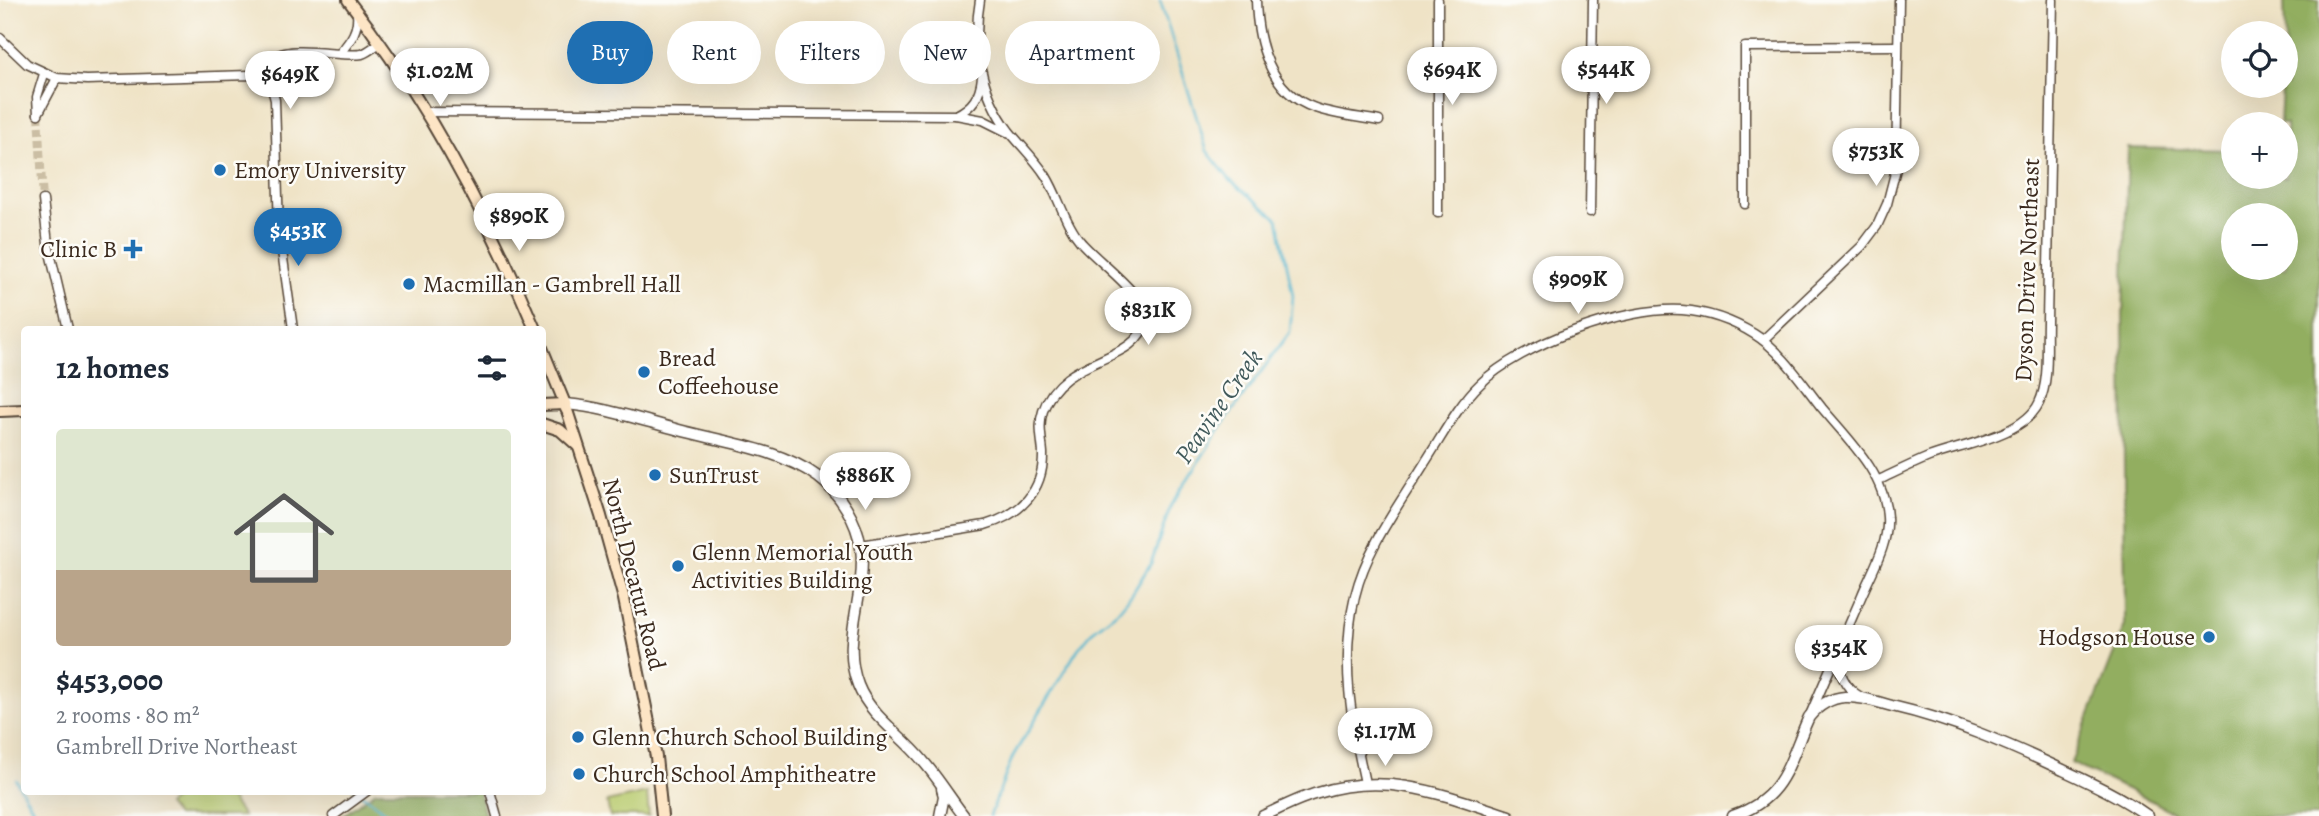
<!DOCTYPE html>
<html lang="en">
<head>
<meta charset="utf-8">
<style>
	body { margin:0; font-family:Alegreya,serif; background:#f2f2f3; color:#1f2937; height:100vh; display:flex; flex-direction:column; font-size:26px; white-space:nowrap }
	* { box-sizing:border-box; margin:0 }
	p { font-size:23px; color:#747a83 }
	.icon { flex:none; width:38px; height:38px; fill:none; stroke:currentColor; stroke-width:2; stroke-linecap:round; stroke-linejoin:round }
	.map { position:relative; flex:1; overflow:hidden }
	.drawer { position:absolute; left:21px; top:326px; width:525px; height:469px; display:flex; flex-direction:column; background:#fff; border-radius:7px; box-shadow:0 7px 28px #0002 }
	.drawer>* { flex:none }
	.banner { position:absolute; left:567px; top:21px; width:665px; height:63px; display:flex; gap:14px }
	.buttons { position:absolute; left:2221px; top:21px; display:grid; gap:14px }
	.buttons a { display:grid; place-items:center; width:77px; height:77px; border-radius:50%; background:#fff; box-shadow:0 7px 28px #0002; font-size:35px }
	.price { position:absolute; translate:-50% -60px; padding:0 16px; border-radius:24px; background:#fff; color:#222; font-size:23px; line-height:46px; filter:drop-shadow(0 2px 4px #0008) }
	.price::after { content:''; position:absolute; left:50%; top:42px; width:21px; height:16px; margin-left:-10px; background:inherit; clip-path:polygon(0 0,100% 0,50% 100%) }
	.price.selected { background:#1f6fb2; color:#fff }
	ul { padding:0; list-style:none }
	li { display:grid; align-content:center; gap:14px; height:371px; padding:0 35px }
	li+li { border-top:2px solid #e0e1e3 }
	li span { display:grid; place-items:center; height:217px; border-radius:7px; color:#555 }
	li>.icon { margin-inline-start:auto }
	span .icon { width:126px; height:126px; fill:#fffc; stroke-width:1 }
	li b { font-size:30px }
	h2 { display:flex; justify-content:space-between; align-items:center; height:84px; padding:0 35px; font-size:30px }
	.chip { padding:0 24px; border-radius:32px; background:#fff; box-shadow:0 7px 28px #0002; font-size:24px; line-height:63px }
	.chip.selected { background:#1f6fb2; color:#fff }
	.map>svg:first-child { display:block }
	.green { fill:#b8ca6d; stroke:#7a7a46; stroke-width:2 }
	.forest { fill:#92ae60; stroke:#666c3f; stroke-width:2; fill-rule:evenodd }
	.lines { fill:none; stroke-linecap:round; stroke-linejoin:round }
	.stream { stroke:#50b5cf; stroke-width:2.5 }
	.minor-tunnel { stroke:#cbbea4; stroke-width:8; stroke-dasharray:8 4; stroke-linecap:butt }
	.minor-casing { stroke:#564637; stroke-width:11 }
	.tertiary-casing { stroke:#564637; stroke-width:13 }
	.secondary-casing { stroke:#564637; stroke-width:14 }
	.minor { stroke:#fff; stroke-width:8 }
	.tertiary { stroke:#fff; stroke-width:10 }
	.secondary { stroke:#fde5c5; stroke-width:10 }
	.poi-dot { fill:#1f6fb2; stroke:#fdfcf7; stroke-width:2.5 }
	.labels { text-anchor:middle; stroke-width:5; stroke-linejoin:round; paint-order:stroke }
	.poi-label { font-size:24px; fill:#3b2a1e; stroke:#fdfcf7; text-anchor:start }
	.street-label { font-size:24px; fill:#3b2a1e; stroke:#fdfcf7 }
	.water-label { font-size:26px; font-style:italic; fill:#425b5c; stroke:#fdfcf7 }
</style>
</head>
<body>
<div class="map">
<svg width="2319" height="816" viewBox="0 0 2319 816">
	<rect width="100%" height="100%" fill="#fdfcf7"/>
	<filter id="ink" filterUnits="userSpaceOnUse"><feTurbulence type="fractalNoise" baseFrequency=".0143" numOctaves="2"/><feDisplacementMap in="SourceGraphic" scale="14" xChannelSelector="R" yChannelSelector="G"/><feConvolveMatrix kernelMatrix="1 2 1 2 8 2 1 2 1" color-interpolation-filters="sRGB"/></filter>
	<filter id="wash" filterUnits="userSpaceOnUse"><feTurbulence type="fractalNoise" baseFrequency=".00686" numOctaves="4" result="noise"/><feDisplacementMap in="SourceGraphic" scale="28" xChannelSelector="R" yChannelSelector="G"/><feGaussianBlur stdDeviation="1.57" result="paint"/><feColorMatrix in="noise" values="0 0 0 0 0 0 0 0 0 0 0 0 0 0 0 0 0 1.4 0 .05"/><feComposite in="paint" operator="in"/></filter>
	<g filter="url(#wash)">
		<rect width="100%" height="100%" fill="#efe3c6"/>
		<g class="green">
			<path d="M185,791H225L243,816H176L167,805Z"/>
			<path d="M647,793L649,816H610L607,802Z"/>
		</g>
		<g class="forest">
			<path d="M2284,0H2319V816H2179L2154,802L2071,763L2125,625L2123,315L2128,148L2233,150V177H2286V124H2280L2282,86H2286ZM2233,215H2286V268H2233Z"/>
			<path d="M376,791H479L485,816H342Z"/>
		</g>
		<g class="lines">
			<g class="stream">
				<path d="M16,780L37,816"/>
				<path d="M354,791L368,798L390,816"/>
				<path d="M990,816L1013,756L1078,649L1094,630L1117,612L1132,594L1151,563L1171,505L1223,424L1290,332L1293,296L1278,219L1231,181L1207,151L1160,0"/>
			</g>
		</g>
	</g>
	<g filter="url(#ink)">
		<g class="lines">
			<path class="minor-tunnel" d="M38,114L43,200"/>
			<defs>
				<g id="minor">
					<path d="M1256,0C1257,42 1270,93 1315,108C1335,115 1358,117 1379,121"/>
					<path d="M0,38L27,64L57,78L87,80L249,75C264,77 272,85 275,100L279,230L293,329"/>
					<path d="M340,53C351,40 359,30 357,12"/>
					<path d="M263,79C266,73 268,64 273,59C287,43 342,58 362,54C368,52 375,46 381,42"/>
					<path d="M425,112L956,115L983,120L1007,132"/>
					<path d="M38,114L37,97L44,74"/>
					<path d="M38,114L57,78"/>
					<path d="M956,115C973,107 980,96 982,77"/>
					<path d="M43,200L48,244L68,329"/>
					<path d="M1745,204V47L1897,46"/>
					<path d="M1590,212L1593,0"/>
					<path d="M1438,213V0"/>
					<path d="M1763,340L1862,246L1877,226L1887,204L1896,169L1899,0"/>
					<path d="M1879,480C1896,472 1912,464 1929,457C1960,445 2024,436 2039,403C2050,380 2046,347 2047,322L2053,0"/>
					<path d="M861,545L985,525C1020,515 1044,491 1043,453C1042,439 1038,425 1043,411C1062,354 1137,365 1145,321C1150,297 1096,261 1080,241C1064,222 1059,197 1046,176C1035,159 1021,146 1009,131C981,94 972,45 980,0"/>
					<path d="M1840,652C1837,671 1844,688 1861,697"/>
					<path d="M1365,783C1351,720 1340,660 1355,596C1367,546 1400,504 1426,461C1443,435 1458,405 1480,384C1521,344 1625,306 1682,310C1707,312 1733,321 1754,334C1782,351 1802,383 1822,408C1849,440 1885,474 1887,517C1889,544 1872,571 1862,595C1845,635 1827,675 1810,715"/>
					<path d="M490,791L497,816"/>
					<path d="M333,816L367,791"/>
				</g>
				<g id="tertiary">
					<path d="M565,404C604,407 641,420 679,430C724,442 780,449 818,477C840,493 857,521 861,548C867,594 840,640 858,685C870,716 902,735 923,761C938,778 950,798 964,816"/>
					<path d="M940,816L944,796L942,789"/>
					<path d="M1263,816C1281,808 1299,798 1318,793C1388,771 1444,795 1509,816"/>
					<path d="M1733,816C1786,798 1788,762 1809,717C1818,706 1830,698 1845,697C1861,696 1877,702 1892,706C1952,720 2008,744 2063,770C2093,784 2121,797 2148,816"/>
				</g>
				<g id="secondary">
					<path d="M348,0C425,98 487,215 535,329"/>
					<path d="M542,348L565,404L601,516L624,599L656,757L662,816"/>
					<path d="M542,405L565,404L566,409"/>
					<path d="M0,411L24,410"/>
					<path d="M542,424L560,430L578,446"/>
				</g>
			</defs>
			<use href="#minor" class="minor-casing"/>
			<use href="#tertiary" class="tertiary-casing"/>
			<use href="#secondary" class="secondary-casing"/>
			<use href="#minor" class="minor"/>
			<use href="#tertiary" class="tertiary"/>
			<use href="#secondary" class="secondary"/>
		</g>
	</g>
	<g class="poi-dot">
		<circle cx="220" cy="170" r="7"/>
		<path d="M129.5 238.5h7v7h7v7h-7v7h-7v-7h-7v-7h7z"/>
		<circle cx="409" cy="284" r="7"/>
		<circle cx="644" cy="372" r="7"/>
		<circle cx="655" cy="475" r="7"/>
		<circle cx="678" cy="566" r="7"/>
		<circle cx="2209" cy="637" r="7"/>
		<circle cx="578" cy="737" r="7"/>
		<circle cx="579" cy="774" r="7"/>
	</g>
	<g class="labels">
		<g class="poi-label">
			<text x="234" y="178">Emory University</text>
			<text x="117" y="257" text-anchor="end">Clinic B</text>
			<text x="423" y="292">Macmillan - Gambrell Hall</text>
			<text x="658" y="366">Bread<tspan x="658" dy="28">Coffeehouse</tspan></text>
			<text x="669" y="483">SunTrust</text>
			<text x="692" y="560">Glenn Memorial Youth<tspan x="692" dy="28">Activities Building</tspan></text>
			<text x="2195" y="645" text-anchor="end">Hodgson House</text>
			<text x="592" y="745">Glenn Church School Building</text>
			<text x="593" y="782">Church School Amphitheatre</text>
		</g>
		<g class="street-label">
			<text transform="translate(2027 270) rotate(-88)" y="8">Dyson Drive Northeast</text>
			<text transform="translate(634 574) rotate(76)" y="8">North Decatur Road</text>
		</g>
		<g class="water-label">
			<text transform="translate(1218 406) rotate(-55)" y="9">Peavine Creek</text>
		</g>
	</g>
</svg>
<div class="buttons">
<a><svg class="icon" aria-label="locate" viewBox="0 0 24 24"><circle cx="12" cy="12" r="6"/><path d="M12 2v4M12 18v4M2 12h4M18 12h4"/></svg></a>
<a>+</a>
<a>−</a>
</div>
<b class="price" style="left:1606px;top:106px">$544K</b>
<b class="price" style="left:1452px;top:107px">$694K</b>
<b class="price" style="left:440px;top:108px">$1.02M</b>
<b class="price" style="left:290px;top:111px">$649K</b>
<b class="price" style="left:1876px;top:188px">$753K</b>
<b class="price" style="left:519px;top:253px">$890K</b>
<b class="price selected" style="left:298px;top:268px">$453K</b>
<b class="price" style="left:1578px;top:316px">$909K</b>
<b class="price" style="left:1148px;top:347px">$831K</b>
<b class="price" style="left:865px;top:512px">$886K</b>
<b class="price" style="left:1839px;top:685px">$354K</b>
<b class="price" style="left:1385px;top:768px">$1.17M</b>
<div class="banner">
<a class="chip selected">Buy</a>
<a class="chip">Rent</a>
<a class="chip">Filters</a>
<a class="chip">New</a>
<a class="chip">Apartment</a>
</div>
<section class="drawer">
<h2>12 homes<svg class="icon" aria-label="filters" viewBox="0 0 24 24"><path d="M4 7h16M4 17h16"/><circle cx="9" cy="7" r="2"/><circle cx="15" cy="17" r="2"/></svg></h2>
<ul>
<li><span style="background:linear-gradient(#dfe7d0 65%,#b9a48a 0)"><svg class="icon" aria-label="home" viewBox="0 0 24 24"><path d="M3 11l9-7 9 7M6 9v11h12V9"/></svg></span><div><b>$453,000</b><p>2 rooms · 80 m²</p><p>Gambrell Drive Northeast</p></div></li>
</ul>
</section>
</div>
</body>
</html>
